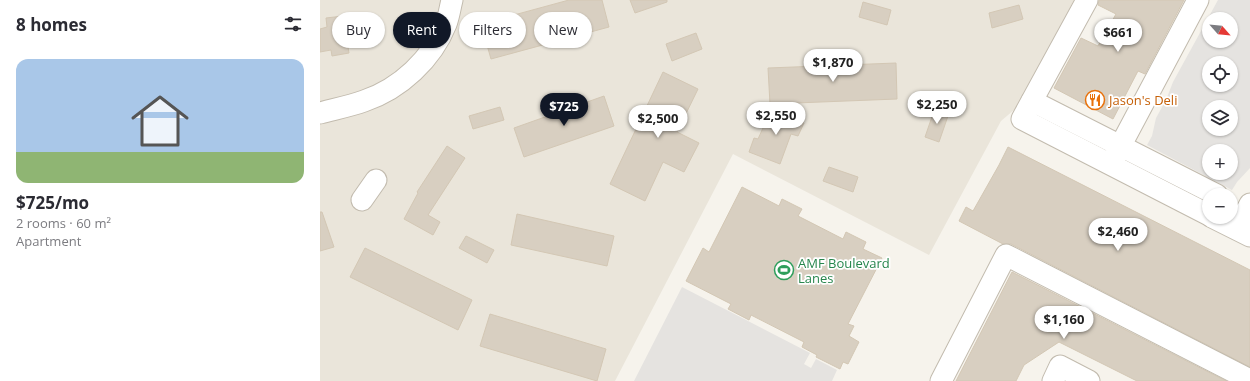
<!DOCTYPE html>
<html lang="en">
<head>
<meta charset="utf-8">
<style>
	body { margin:0; font-family:"Open Sans",sans-serif; background:#f7f7f7; color:#2b2b33; height:100vh; display:flex; flex-direction:column; font-size:15px; white-space:nowrap }
	* { box-sizing:border-box; margin:0 }
	p { font-size:13px; color:#7c7c81 }
	.icon { flex:none; width:22px; height:22px; fill:none; stroke:currentColor; stroke-width:2; stroke-linecap:round; stroke-linejoin:round }
	.map { position:relative; flex:1; overflow:hidden }
	.panel { display:flex; flex-direction:column; background:#fff; width:320px }
	.panel>* { flex:none }
	.top-card { position:absolute; left:12px; top:12px; width:380px; height:36px; display:flex; gap:8px }
	.needle { width:26px; rotate:117deg }
	.buttons { position:absolute; left:882px; top:12px; display:grid; gap:8px }
	.buttons a { display:grid; place-items:center; width:36px; height:36px; border-radius:50%; background:#fff; box-shadow:0 1px 3px #0004; font-size:20px }
	.price { position:absolute; translate:-50% -34px; padding:0 9px; border-radius:14px; background:#fff; color:#222; font-size:13px; line-height:26px; filter:drop-shadow(0 1px 2px #0008) }
	.price::after { content:''; position:absolute; left:50%; top:24px; width:12px; height:9px; margin-left:-6px; background:inherit; clip-path:polygon(0 0,100% 0,50% 100%) }
	.price.on { background:#111827; color:#fff }
	ul { padding:0; list-style:none }
	li { display:grid; align-content:center; gap:8px; height:212px; padding:0 16px }
	li span { display:grid; place-items:center; height:124px; border-radius:12px; color:#555 }
	li>.icon { margin-inline-start:auto }
	span .icon { width:72px; height:72px; fill:#fffc; stroke-width:1 }
	li b { font-size:17px }
	h2 { display:flex; justify-content:space-between; align-items:center; height:48px; padding:0 16px; font-size:17px }
	.pill { padding:0 14px; border-radius:18px; background:#fff; box-shadow:0 1px 3px #0004; font-size:14px; line-height:36px }
	.pill.on { background:#111827; color:#fff }
	main { display:flex; flex:1; min-height:0 }
	.map>svg:first-child { display:block }
	.residential { fill:#eae5da }
	.parking { fill:#e5e3e0; fill-rule:evenodd }
	.building { fill:#d8cfc1; stroke:#d3c7b4 }
	.lines { fill:none; stroke-linecap:round; stroke-linejoin:round }
	.minor-casing { stroke:#c2bbae; stroke-width:23 }
	.minor { stroke:#fff; stroke-width:21 }
	.labels { text-anchor:middle; stroke-width:3.5; stroke-linejoin:round; paint-order:stroke }
	.food-label { font-size:13px; fill:#c56008; stroke:#fff; text-anchor:start }
	.leisure-label { font-size:13px; fill:#27864d; stroke:#fff; text-anchor:start }
</style>
</head>
<body>
<main>
<section class="panel">
<h2>8 homes<svg class="icon" aria-label="filters" viewBox="0 0 24 24"><path d="M4 7h16M4 17h16"/><circle cx="9" cy="7" r="2"/><circle cx="15" cy="17" r="2"/></svg></h2>
<ul>
<li><span style="background:linear-gradient(#a9c7e8 75%,#8fb573 0)"><svg class="icon" aria-label="home" viewBox="0 0 24 24"><path d="M3 11l9-7 9 7M6 9v11h12V9"/></svg></span><div><b>$725/mo</b><p>2 rooms · 60 m²</p><p>Apartment</p></div></li>
</ul>
</section>
<div class="map">
<svg width="930" height="381" viewBox="0 0 930 381">
	<rect width="100%" height="100%" fill="#f6f3ec"/>
	<path class="residential" d="M0,0H754L701,104L681,121L609,255L413,154L295,381H0Z"/>
	<g class="parking">
		<path d="M898,0H930V168L917,182L912,190L827,145L832,136L836,118L846,100L853,82ZM889,19H911V41H889ZM889,63H911V85H889ZM889,107H911V129H889ZM889,151H911V173H889Z"/>
		<path d="M362,287L490,353L484,364L491,368L496,359L517,370L512,381H314Z"/>
	</g>
	<g class="building">
		<path d="M249,0H282L289,27L171,59L161,24Z"/>
		<path d="M310,0H347V2L315,13Z"/>
		<path d="M779,0H864L825,74L818,71L793,119L734,88L761,38L778,46L796,14L778,5Z"/>
		<path d="M543,2L571,10L567,25L539,17Z"/>
		<path d="M699,5L703,19L672,28L669,13Z"/>
		<path d="M23,16L25,25L44,22L47,44L28,47L29,53L12,56L11,50L0,52V29L7,27L6,18Z"/>
		<path d="M376,33L382,49L352,61L346,44Z"/>
		<path d="M576,63L577,99L450,104L448,68Z"/>
		<path d="M343,72L378,89L357,132L379,143L364,172L343,162L325,201L290,184Z"/>
		<path d="M284,96L294,126L204,157L194,128Z"/>
		<path d="M180,107L184,120L153,129L149,116Z"/>
		<path d="M452,108L484,123L478,136L471,134L460,164L429,152L434,138L438,139Z"/>
		<path d="M615,108L629,113L619,142L605,137Z"/>
		<path d="M127,146L145,158L108,215L120,222L113,235L84,219L98,193L97,192Z"/>
		<path d="M688,147L930,270V367L691,244H683L639,221L646,207L653,211L679,165Z"/>
		<path d="M509,167L538,177L533,192L503,181Z"/>
		<path d="M422,187L459,206L462,199L482,209L478,216L523,239L526,232L546,242L543,249L562,258L528,324L534,326L529,336L539,342L528,364L523,362L520,369L496,357L497,355L482,347L484,342L431,315L429,320L408,309L411,304L366,281L383,248L389,252Z"/>
		<path d="M0,212H2L14,247L0,251Z"/>
		<path d="M197,214L294,236L287,266L191,245Z"/>
		<path d="M146,236L174,250L167,263L139,248Z"/>
		<path d="M45,248L152,300L138,330L30,277Z"/>
		<path d="M692,272L906,381H817L739,342L704,365L696,381H636Z"/>
		<path d="M170,314L286,349L277,381L160,346Z"/>
	</g>
	<g class="lines">
		<defs>
			<g id="minor">
				<path d="M767,0L702,119L889,215"/>
				<path d="M712,101L897,195"/>
				<path d="M0,113C15,109 30,106 44,101C80,89 112,59 126,24C129,16 130,8 132,0"/>
				<path d="M794,158L878,0"/>
				<path d="M42,200L56,180"/>
				<path d="M892,217L930,236"/>
				<path d="M917,229L930,204"/>
				<path d="M621,381L686,255L930,380"/>
				<path d="M733,381L740,366L769,381"/>
			</g>
		</defs>
		<use href="#minor" class="minor-casing"/>
		<use href="#minor" class="minor"/>
	</g>
	<defs>
		<symbol id="restaurant-ring" viewBox="-11 -11 22 22"><circle r="9.5" fill="#fff" stroke="#e8710a" stroke-width="1.5"/><path d="M-5-6h1v4h1v-4h1v4h1v-4h1v5L-1.5 .5V6h-2V.5L-5-1ZM5-6V6H3V1.5H1.5Q1.5-4 5-6Z" fill="#e8710a"/></symbol>
		<symbol id="stadium-ring" viewBox="-11 -11 22 22"><circle r="9.5" fill="#fff" stroke="#2e9e5b" stroke-width="1.5"/><path d="M0-5a6.5 5 0 1 0 0 10a6.5 5 0 1 0 0-10ZM-3.5-1.8h7v3.6h-7Z" fill="#2e9e5b"/></symbol>
	</defs>
	<g fill-rule="evenodd">
		<use href="#restaurant-ring" x="764" y="89" width="22" height="22"/>
		<use href="#stadium-ring" x="453" y="259" width="22" height="22"/>
	</g>
	<g class="labels">
		<g class="food-label">
			<text x="789" y="105">Jason's Deli</text>
		</g>
		<g class="leisure-label">
			<text x="478" y="268">AMF Boulevard<tspan x="478" dy="15">Lanes</tspan></text>
		</g>
	</g>
</svg>
<div class="buttons">
<a><svg class="needle" viewBox="-14 -14 28 28"><path d="M0-13l5 13h-10z" fill="#e53935"/><path d="M0 13l5-13h-10z" fill="#7c7c81"/></svg></a>
<a><svg class="icon" aria-label="locate" viewBox="0 0 24 24"><circle cx="12" cy="12" r="6"/><path d="M12 2v4M12 18v4M2 12h4M18 12h4"/></svg></a>
<a><svg class="icon" aria-label="layers" viewBox="0 0 24 24"><path d="M12 4l9 5-9 5-9-5zM3 14l9 5 9-5"/></svg></a>
<a>+</a>
<a>−</a>
</div>
<b class="price" style="left:798px;top:53px">$661</b>
<b class="price" style="left:513px;top:83px">$1,870</b>
<b class="price" style="left:617px;top:125px">$2,250</b>
<b class="price on" style="left:244px;top:127px">$725</b>
<b class="price" style="left:456px;top:136px">$2,550</b>
<b class="price" style="left:338px;top:139px">$2,500</b>
<b class="price" style="left:798px;top:252px">$2,460</b>
<b class="price" style="left:744px;top:340px">$1,160</b>
<div class="top-card">
<a class="pill">Buy</a>
<a class="pill on">Rent</a>
<a class="pill">Filters</a>
<a class="pill">New</a>
</div>
</div>
</main>
</body>
</html>
